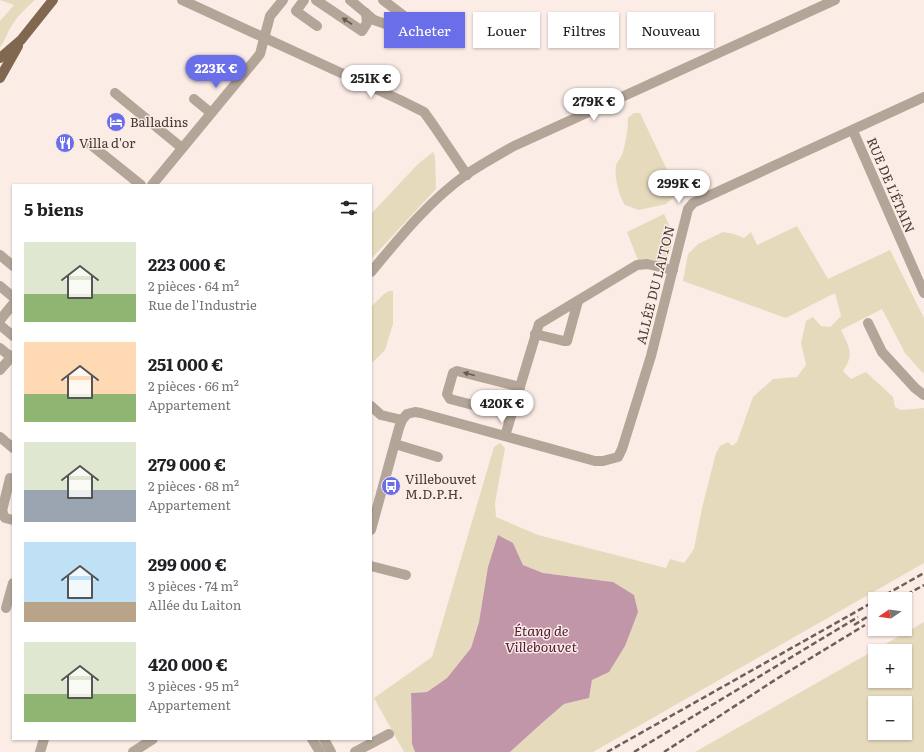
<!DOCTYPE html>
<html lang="fr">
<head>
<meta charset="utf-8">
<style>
	body { margin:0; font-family:Literata,serif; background:#f2f2f2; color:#202124; height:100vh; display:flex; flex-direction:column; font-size:15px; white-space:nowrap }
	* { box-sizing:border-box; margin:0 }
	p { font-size:13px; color:#757577 }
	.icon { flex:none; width:22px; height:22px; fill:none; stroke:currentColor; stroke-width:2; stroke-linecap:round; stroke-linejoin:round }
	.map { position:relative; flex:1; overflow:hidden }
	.details { position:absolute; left:12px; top:184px; width:360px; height:556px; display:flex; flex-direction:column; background:#fff; border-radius:0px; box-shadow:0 1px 3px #0004 }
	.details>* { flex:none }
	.hud { position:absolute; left:384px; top:12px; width:380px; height:36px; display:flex; gap:8px }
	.needle { width:26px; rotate:257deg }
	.tools { position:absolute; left:868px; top:592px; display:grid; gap:8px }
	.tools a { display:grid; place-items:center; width:44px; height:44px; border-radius:0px; background:#fff; box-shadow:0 1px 3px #0004; font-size:20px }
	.price { position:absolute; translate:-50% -34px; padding:0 9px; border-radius:14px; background:#fff; color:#222; font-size:13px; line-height:26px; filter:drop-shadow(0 1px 2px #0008) }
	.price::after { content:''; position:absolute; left:50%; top:24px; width:12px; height:9px; margin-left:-6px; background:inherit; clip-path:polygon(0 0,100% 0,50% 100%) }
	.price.on { background:#6a6ee8; color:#fff }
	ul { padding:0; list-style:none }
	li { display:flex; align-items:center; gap:12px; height:100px; padding:0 12px }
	li span { display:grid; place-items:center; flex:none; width:112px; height:80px; border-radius:0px; color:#555 }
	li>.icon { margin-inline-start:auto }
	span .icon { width:48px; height:48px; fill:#fffc; stroke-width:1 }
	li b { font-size:17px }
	h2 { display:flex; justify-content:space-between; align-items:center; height:48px; padding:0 12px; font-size:17px }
	.chip { padding:0 14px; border-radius:0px; background:#fff; box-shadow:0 1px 3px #0004; font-size:14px; line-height:36px }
	.chip.on { background:#6a6ee8; color:#fff }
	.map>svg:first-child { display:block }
	.green { fill:#e6dabd; fill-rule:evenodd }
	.water { fill:#c196a9 }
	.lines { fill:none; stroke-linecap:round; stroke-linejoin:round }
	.minor { stroke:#b3a597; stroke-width:10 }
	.major { stroke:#80674f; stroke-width:10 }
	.rail { stroke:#6e5f59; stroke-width:2.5; stroke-dasharray:6 3; stroke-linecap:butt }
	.oneway { fill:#675951 }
	.labels { text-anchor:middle; stroke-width:3; stroke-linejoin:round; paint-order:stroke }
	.poi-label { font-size:13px; fill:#473833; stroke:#fbece6; text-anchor:start }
	.street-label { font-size:13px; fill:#473833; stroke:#fbece6 }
	.water-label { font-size:14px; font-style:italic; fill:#4d1834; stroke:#fbece6 }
</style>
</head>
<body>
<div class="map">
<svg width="924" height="752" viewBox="0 0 924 752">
	<rect width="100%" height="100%" fill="#fbece6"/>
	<g class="green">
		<path d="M0,0H35C26,8 17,16 11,27C7,33 5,41 0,47V21L14,5Z"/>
		<path d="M634,113H640L678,193L666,204L639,210L625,205C619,196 614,177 616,166C617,161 622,157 623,152C626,141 628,129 628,118Z"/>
		<path d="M433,152L435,156L436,189L371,259V214L418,164Z"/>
		<path d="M664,214L673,233L670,253L662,269L638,260L627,232Z"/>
		<path d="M797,226L828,279L890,250L924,318V373L922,372L905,353L882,309L841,330C849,347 855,354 843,371L851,379L866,372L893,397L895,407L901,410L924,408V563L593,752H510L542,723L564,704L589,698L592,680L609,671L625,646L613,582L543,573L523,565L513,543L479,622L471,648L447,678L427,692L411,693L412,744L415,752H404L374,698L432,657L494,447L500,443L505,448L495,503L496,517L538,535L666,568L670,559L684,563L694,549L702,508L716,453L720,446L728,442L732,446L737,442L753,397L773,379L797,377L806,365L801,343L806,321L813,317L821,326L830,327L841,316L835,293L786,318L683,281L688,254L698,244L723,232L734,234L744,238L751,232L757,245Z"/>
		<path d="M389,291H393V324L385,350L371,364V307L384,294Z"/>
		<path d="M924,622V752H695ZM875,651H905V681H875ZM875,703H905V733H875Z"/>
	</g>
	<path class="water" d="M498,535L513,543L523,565L543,573L613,582L634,595L638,612L625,646L609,672L592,680L589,698L564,704L542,723L510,752H415L412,744L411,693L427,692L447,678L471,648L479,622L488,567Z"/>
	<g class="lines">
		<g class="minor">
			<path d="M182,0L400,100L424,112L434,126L467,175"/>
			<path d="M304,0L296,11L317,26"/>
			<path d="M316,0L362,31L367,23L366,13"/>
			<path d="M350,0L374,20L394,27L404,16L383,0"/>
			<path d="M115,93L182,148"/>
			<path d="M194,99L211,113"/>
			<path d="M853,131L924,293"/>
			<path d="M90,144L141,185"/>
			<path d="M152,185L260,54L270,16L283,0"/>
			<path d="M0,255L13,266"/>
			<path d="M371,272C400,237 429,201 467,174C482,164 498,155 514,146L835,0"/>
			<path d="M0,286L13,297"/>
			<path d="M0,320L13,304"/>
			<path d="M868,323L882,352L915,388L924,395"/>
			<path d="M0,325L13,336"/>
			<path d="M535,334L564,341H567L578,301"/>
			<path d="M0,348L11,357"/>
			<path d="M0,370L13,355"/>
			<path d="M371,406L381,415L402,420"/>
			<path d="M511,415L450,399L447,394L453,373L457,371L520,387"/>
			<path d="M505,436L539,324L637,265L647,264L673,270"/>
			<path d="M0,437L13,448"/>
			<path d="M395,444L438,457"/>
			<path d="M0,510L2,511L10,478"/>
			<path d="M2,511L5,518L13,520"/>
			<path d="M371,530L399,428L402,420L407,414L415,412L421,413L595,461H603L618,457L622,449L651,356L688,209L693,203L924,97"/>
			<path d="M371,566L406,575"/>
			<path d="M6,608L13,583"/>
			<path d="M312,739L320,752"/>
			<path d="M324,739L331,752"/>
			<path d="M40,752L44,739"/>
			<path d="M133,752L153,739"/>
			<path d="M355,752L389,734"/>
		</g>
		<g class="major">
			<path d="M0,58L21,40L53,0"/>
			<path d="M0,78L18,46"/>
		</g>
		<g class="rail">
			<path d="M878,599L924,573"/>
			<path d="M899,599L924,585"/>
			<path d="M854,625L875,612"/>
			<path d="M607,752L875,601"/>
			<path d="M634,752L858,617"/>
			<path d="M664,752L778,678L865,625"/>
		</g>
	</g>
	<defs><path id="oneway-solid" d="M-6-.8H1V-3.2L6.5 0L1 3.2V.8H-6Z"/></defs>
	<g class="oneway">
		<use href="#oneway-solid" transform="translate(347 21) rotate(-147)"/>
		<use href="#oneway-solid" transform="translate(469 374) rotate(-165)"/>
	</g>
	<defs>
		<symbol id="hotel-disc" viewBox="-11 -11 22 22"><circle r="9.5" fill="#6a6ee8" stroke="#fbece6"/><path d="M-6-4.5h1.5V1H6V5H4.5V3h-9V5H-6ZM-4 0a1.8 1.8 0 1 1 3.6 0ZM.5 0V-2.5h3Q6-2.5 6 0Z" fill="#fff"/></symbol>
		<symbol id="restaurant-disc" viewBox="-11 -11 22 22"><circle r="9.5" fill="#6a6ee8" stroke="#fbece6"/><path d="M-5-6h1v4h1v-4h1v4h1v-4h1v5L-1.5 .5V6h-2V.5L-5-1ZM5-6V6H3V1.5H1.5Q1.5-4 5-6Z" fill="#fff"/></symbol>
		<symbol id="bus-disc" viewBox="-11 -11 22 22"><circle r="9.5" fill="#6a6ee8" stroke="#fbece6"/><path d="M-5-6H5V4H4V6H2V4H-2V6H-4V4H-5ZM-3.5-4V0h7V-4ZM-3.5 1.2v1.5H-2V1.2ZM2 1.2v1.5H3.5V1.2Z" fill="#fff"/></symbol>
	</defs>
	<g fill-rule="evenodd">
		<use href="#hotel-disc" x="105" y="111" width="22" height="22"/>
		<use href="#restaurant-disc" x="54" y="132" width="22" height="22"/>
		<use href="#bus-disc" x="380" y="475" width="22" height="22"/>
	</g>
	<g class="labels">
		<g class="poi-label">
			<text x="130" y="127">Balladins</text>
			<text x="79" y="148">Villa d'or</text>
			<text x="405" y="484">Villebouvet<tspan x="405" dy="15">M.D.P.H.</tspan></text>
		</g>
		<g class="street-label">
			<text transform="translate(891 185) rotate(67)" y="5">RUE DE L'ÉTAIN</text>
			<text transform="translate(655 285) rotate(-76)" y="5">ALLÉE DU LAITON</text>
		</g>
		<g class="water-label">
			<text x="541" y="636">Étang de<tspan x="541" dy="16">Villebouvet</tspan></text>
		</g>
	</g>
</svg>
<div class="tools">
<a><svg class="needle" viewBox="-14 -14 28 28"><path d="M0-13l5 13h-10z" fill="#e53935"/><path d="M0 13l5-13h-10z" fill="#757577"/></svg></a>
<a>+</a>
<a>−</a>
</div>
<b class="price on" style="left:216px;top:89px">223K €</b>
<b class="price" style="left:371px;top:99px">251K €</b>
<b class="price" style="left:594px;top:122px">279K €</b>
<b class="price" style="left:679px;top:204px">299K €</b>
<b class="price" style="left:502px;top:424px">420K €</b>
<div class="hud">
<a class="chip on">Acheter</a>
<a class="chip">Louer</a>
<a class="chip">Filtres</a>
<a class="chip">Nouveau</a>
</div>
<section class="details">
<h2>5 biens<svg class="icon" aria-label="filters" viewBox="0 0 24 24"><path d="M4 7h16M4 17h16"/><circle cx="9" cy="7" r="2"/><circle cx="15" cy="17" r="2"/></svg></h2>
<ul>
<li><span style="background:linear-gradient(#dfe7d0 65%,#8fb573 0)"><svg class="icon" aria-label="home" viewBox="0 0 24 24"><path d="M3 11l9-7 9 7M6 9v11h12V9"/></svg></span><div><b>223 000 €</b><p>2 pièces · 64 m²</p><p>Rue de l'Industrie</p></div></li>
<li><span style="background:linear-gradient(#ffd9b3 65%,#8fb573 0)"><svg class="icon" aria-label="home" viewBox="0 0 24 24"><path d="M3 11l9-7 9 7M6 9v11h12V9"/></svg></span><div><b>251 000 €</b><p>2 pièces · 66 m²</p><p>Appartement</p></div></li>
<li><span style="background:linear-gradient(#dfe7d0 60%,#9aa5b1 0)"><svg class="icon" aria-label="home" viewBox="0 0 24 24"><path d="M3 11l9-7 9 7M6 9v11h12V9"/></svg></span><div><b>279 000 €</b><p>2 pièces · 68 m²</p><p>Appartement</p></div></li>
<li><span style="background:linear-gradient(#bfe0f5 75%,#b9a48a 0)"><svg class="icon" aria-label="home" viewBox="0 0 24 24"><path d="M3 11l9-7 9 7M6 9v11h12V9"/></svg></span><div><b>299 000 €</b><p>3 pièces · 74 m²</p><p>Allée du Laiton</p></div></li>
<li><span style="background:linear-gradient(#dfe7d0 65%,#8fb573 0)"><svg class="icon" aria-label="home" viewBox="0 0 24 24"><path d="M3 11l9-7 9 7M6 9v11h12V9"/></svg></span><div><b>420 000 €</b><p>3 pièces · 95 m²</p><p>Appartement</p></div></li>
</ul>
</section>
</div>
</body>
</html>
